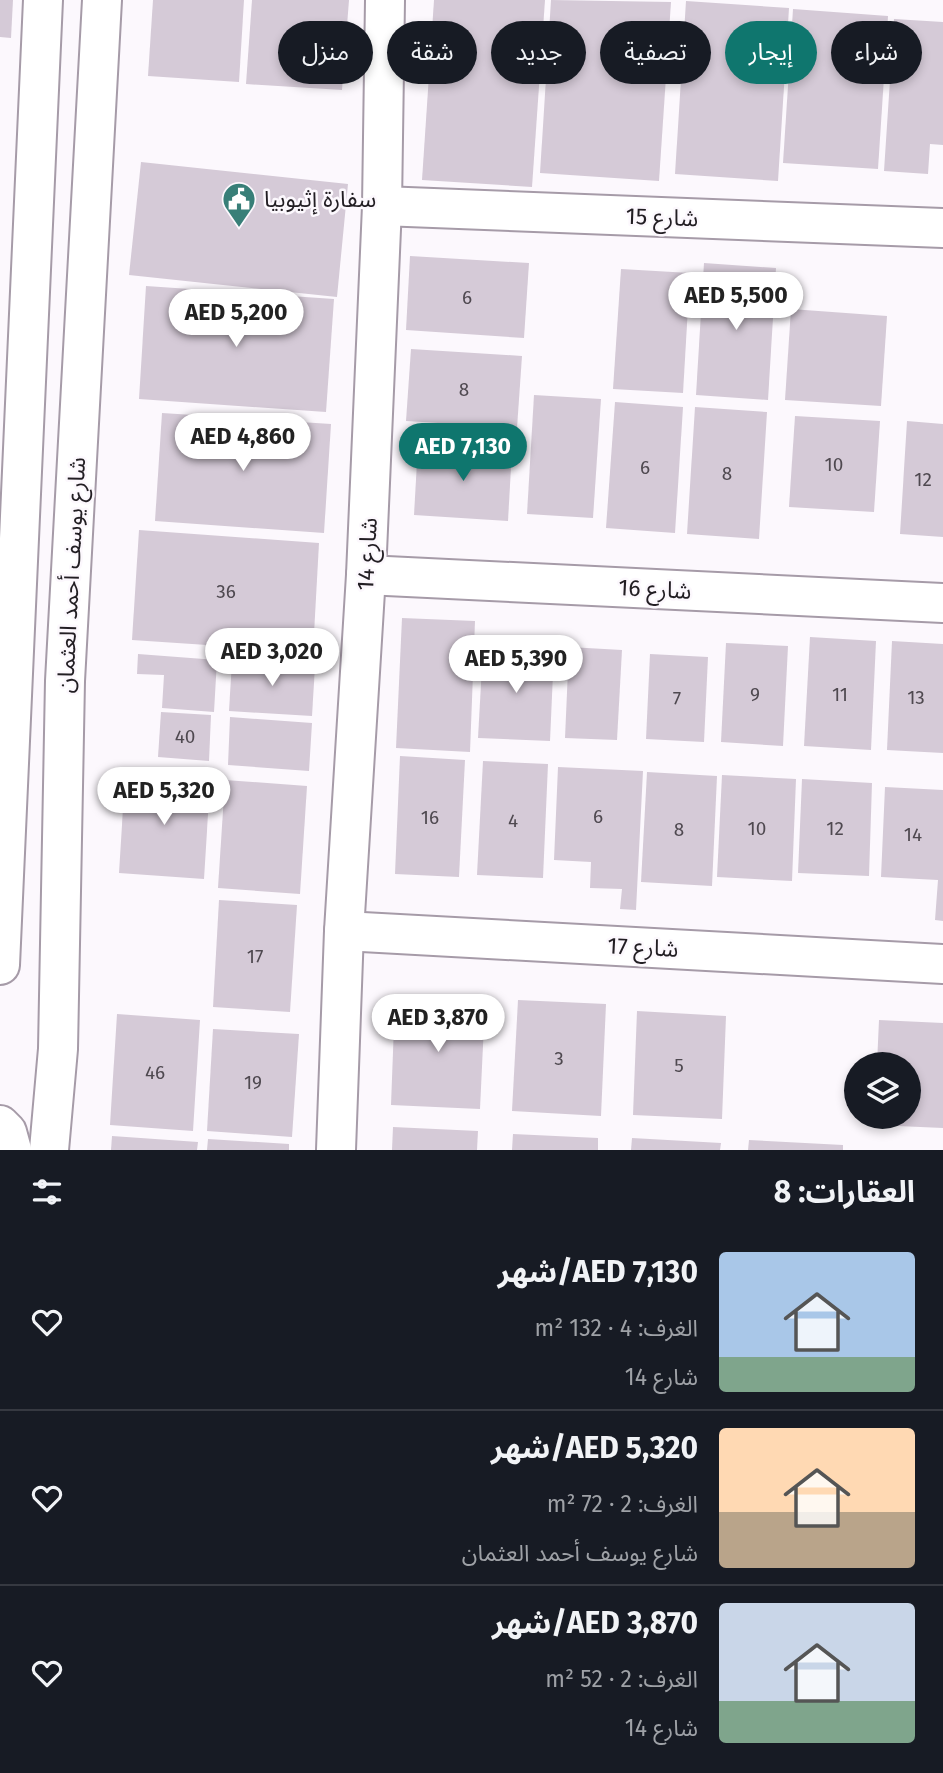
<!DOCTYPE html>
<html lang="ar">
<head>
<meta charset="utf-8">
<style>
	body { margin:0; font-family:"Fira Sans","Noto Sans Arabic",sans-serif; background:#242831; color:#f1f3f6; direction:rtl; height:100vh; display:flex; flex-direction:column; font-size:26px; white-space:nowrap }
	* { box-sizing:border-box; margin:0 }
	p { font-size:23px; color:#9ea1a6 }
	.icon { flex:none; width:38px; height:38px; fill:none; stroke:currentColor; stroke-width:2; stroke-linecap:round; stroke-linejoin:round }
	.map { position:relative; height:1150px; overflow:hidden; direction:ltr }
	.sheet { display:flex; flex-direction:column; background:#171b24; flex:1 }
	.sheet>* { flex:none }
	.banner { position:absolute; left:21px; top:21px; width:901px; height:63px; direction:rtl; display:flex; gap:14px }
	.tools { position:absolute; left:844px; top:1052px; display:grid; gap:14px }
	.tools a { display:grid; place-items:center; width:77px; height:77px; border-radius:50%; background:#171b24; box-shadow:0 4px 10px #0003; font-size:35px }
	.price { position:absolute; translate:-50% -60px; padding:0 16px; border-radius:24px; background:#fff; color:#222; font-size:23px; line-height:46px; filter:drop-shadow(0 2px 4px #0008) }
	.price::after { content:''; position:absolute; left:50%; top:42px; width:21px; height:16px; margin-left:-10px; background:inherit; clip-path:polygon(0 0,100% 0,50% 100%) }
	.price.active { background:#0f766e; color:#fff }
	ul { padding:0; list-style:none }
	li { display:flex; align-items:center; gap:21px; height:175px; padding:0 28px }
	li+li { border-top:2px solid #363941 }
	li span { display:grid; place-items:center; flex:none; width:196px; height:140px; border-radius:7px; color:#555 }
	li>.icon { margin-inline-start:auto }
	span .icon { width:84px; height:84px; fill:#fffc; stroke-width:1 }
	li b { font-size:30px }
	h2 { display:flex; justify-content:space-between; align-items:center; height:84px; padding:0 28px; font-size:30px }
	.pill { padding:0 24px; border-radius:32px; background:#171b24; box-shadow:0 4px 10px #0003; font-size:24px; line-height:63px }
	.pill.active { background:#0f766e; color:#fff }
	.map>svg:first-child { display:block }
	.building { fill:#d5cad7 }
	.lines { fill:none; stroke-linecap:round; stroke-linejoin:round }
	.minor-casing { stroke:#a69ba8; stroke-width:42 }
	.minor { stroke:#fff; stroke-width:38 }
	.labels { text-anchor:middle; stroke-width:5; stroke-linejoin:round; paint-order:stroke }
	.number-label { font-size:19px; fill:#4f4950 }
	.poi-label { font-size:23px; fill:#221e23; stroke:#fcf8fd; text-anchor:start }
	.street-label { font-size:23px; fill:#221e23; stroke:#fcf8fd }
</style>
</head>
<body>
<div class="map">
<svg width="943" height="1150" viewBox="0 0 943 1150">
	<rect width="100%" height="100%" fill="#fcf8fd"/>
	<g class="building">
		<path d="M0,0H13L11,38L0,37Z"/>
		<path d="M153,0H244L239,82L148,76Z"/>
		<path d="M252,0H349L342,90L246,84Z"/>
		<path d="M434,0H545L532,187L422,180Z"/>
		<path d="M551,0L671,2L659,181L540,173Z"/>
		<path d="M686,1L789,8L778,181L675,174Z"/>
		<path d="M793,9L888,16L878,169L783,163Z"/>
		<path d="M894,19L943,22V145L930,144L928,174L884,171Z"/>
		<path d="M141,162L348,184L337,297L129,275Z"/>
		<path d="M410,256L529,263L524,338L406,330Z"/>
		<path d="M704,263L776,268L768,400L696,395Z"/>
		<path d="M621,269L690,273L683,393L613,389Z"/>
		<path d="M146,286L334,299L326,412L139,399Z"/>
		<path d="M791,309L887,316L881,406L785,400Z"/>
		<path d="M411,349L522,356L517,428L406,421Z"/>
		<path d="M534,395L601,399L593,518L527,514Z"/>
		<path d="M615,402L683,407L675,533L606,528Z"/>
		<path d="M695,407L767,412L759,539L687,534Z"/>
		<path d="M162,413L331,424L324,533L155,521Z"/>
		<path d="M795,416L880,421L874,512L789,507Z"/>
		<path d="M907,421L943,424V537L900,534Z"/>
		<path d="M418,444L512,450L508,521L414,515Z"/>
		<path d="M139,530L319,543L313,652L132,640Z"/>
		<path d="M402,618L475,621L470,752L396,748Z"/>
		<path d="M810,637L876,641L871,750L804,746Z"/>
		<path d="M892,641L943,644V753L887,750Z"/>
		<path d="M726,643L788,646L783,746L721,742Z"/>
		<path d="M569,647L622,650L617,740L565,738Z"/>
		<path d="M483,648L554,651L550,741L478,738Z"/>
		<path d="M138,654L217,660L214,712L162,708L164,675L137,674Z"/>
		<path d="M650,654L708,657L704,742L646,739Z"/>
		<path d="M232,661L315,666L312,716L229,711Z"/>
		<path d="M161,712L211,715L209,761L158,757Z"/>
		<path d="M230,717L312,723L309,771L228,765Z"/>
		<path d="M400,756L465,760L459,877L395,874Z"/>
		<path d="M483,761L548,764L543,878L477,875Z"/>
		<path d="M558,767L643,771L636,910L620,909L622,889L590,888L591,862L554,860Z"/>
		<path d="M647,772L717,776L712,886L641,882Z"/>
		<path d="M722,775L796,779L792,881L717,877Z"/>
		<path d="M125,776L210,782L204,879L119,873Z"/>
		<path d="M802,779L872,783L869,876L798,873Z"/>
		<path d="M225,780L307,786L300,894L218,888Z"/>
		<path d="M885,787L943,790V921L935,920L938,880L881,877Z"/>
		<path d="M219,900L297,905L290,1012L213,1007Z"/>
		<path d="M395,999L485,1003L480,1109L391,1105Z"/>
		<path d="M518,1000L606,1004L601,1116L512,1111Z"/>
		<path d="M637,1011L726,1016L722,1119L633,1115Z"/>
		<path d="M117,1014L200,1020L193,1131L110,1125Z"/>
		<path d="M879,1020L943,1023V1128L875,1125V1116H908V1064H877Z"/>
		<path d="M213,1029L299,1034L292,1137L207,1131Z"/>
		<path d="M393,1127L478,1131L477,1150H392Z"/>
		<path d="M513,1134L598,1138V1150H512Z"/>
		<path d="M112,1136L198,1142L197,1150H111Z"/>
		<path d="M632,1138L721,1143L720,1150H631Z"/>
		<path d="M208,1139L289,1144V1150H207Z"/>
		<path d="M749,1140L843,1145V1150H748Z"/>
	</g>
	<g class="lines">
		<defs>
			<g id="minor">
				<path d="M382,206L943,228"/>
				<path d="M366,575L943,603"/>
				<path d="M344,931L943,964"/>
				<path d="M0,965L43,0"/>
				<path d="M0,1125L7,1132L12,1150"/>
				<path d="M49,1150L58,1049L65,681L102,0"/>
				<path d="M336,1150L344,931L366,575L382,206L385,0"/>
			</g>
		</defs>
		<use href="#minor" class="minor-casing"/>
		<use href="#minor" class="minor"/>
	</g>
	<defs>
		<symbol id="civic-pin" viewBox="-11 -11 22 30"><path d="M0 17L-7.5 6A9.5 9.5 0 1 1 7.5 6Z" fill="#387f78" stroke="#fcf8fd"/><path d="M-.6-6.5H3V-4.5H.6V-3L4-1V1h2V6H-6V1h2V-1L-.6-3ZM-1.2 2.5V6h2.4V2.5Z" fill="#fff"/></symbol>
	</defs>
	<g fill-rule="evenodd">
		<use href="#civic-pin" x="220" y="180" width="38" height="52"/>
	</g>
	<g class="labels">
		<g class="number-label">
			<text x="467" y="304">6</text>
			<text x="464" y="396">8</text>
			<text x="834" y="471">10</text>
			<text x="645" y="474">6</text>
			<text x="727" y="480">8</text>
			<text x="923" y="486">12</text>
			<text x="226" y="598">36</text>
			<text x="755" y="701">9</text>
			<text x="840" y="701">11</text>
			<text x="916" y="704">13</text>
			<text x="677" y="705">7</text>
			<text x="185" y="743">40</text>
			<text x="598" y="823">6</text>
			<text x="430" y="824">16</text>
			<text x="513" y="827">4</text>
			<text x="757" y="835">10</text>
			<text x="835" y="835">12</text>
			<text x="679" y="836">8</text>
			<text x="913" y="841">14</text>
			<text x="255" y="963">17</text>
			<text x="559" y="1065">3</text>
			<text x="679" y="1072">5</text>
			<text x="155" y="1079">46</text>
			<text x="253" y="1089">19</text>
		</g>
		<g class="poi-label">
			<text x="264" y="207">سفارة إثيوبيا</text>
		</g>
		<g class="street-label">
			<text transform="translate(662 217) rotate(2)" y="8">شارع 15</text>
			<text transform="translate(367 554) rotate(-87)" y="8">شارع 14</text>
			<text transform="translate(71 575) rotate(-87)" y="8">شارع يوسف أحمد العثمان</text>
			<text transform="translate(655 589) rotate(3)" y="8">شارع 16</text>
			<text transform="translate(643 947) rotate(3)" y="8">شارع 17</text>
		</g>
	</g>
</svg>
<div class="tools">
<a><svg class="icon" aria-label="layers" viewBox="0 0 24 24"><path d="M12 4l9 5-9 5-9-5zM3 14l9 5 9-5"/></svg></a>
</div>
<b class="price" style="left:736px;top:332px">AED 5,500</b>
<b class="price" style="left:236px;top:349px">AED 5,200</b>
<b class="price" style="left:243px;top:473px">AED 4,860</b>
<b class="price active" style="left:463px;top:483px">AED 7,130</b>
<b class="price" style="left:272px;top:688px">AED 3,020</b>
<b class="price" style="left:516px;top:695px">AED 5,390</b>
<b class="price" style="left:164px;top:827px">AED 5,320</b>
<b class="price" style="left:438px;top:1054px">AED 3,870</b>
<div class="banner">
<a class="pill">شراء</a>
<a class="pill active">إيجار</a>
<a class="pill">تصفية</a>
<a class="pill">جديد</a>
<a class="pill">شقة</a>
<a class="pill">منزل</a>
</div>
</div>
<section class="sheet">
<h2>العقارات: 8<svg class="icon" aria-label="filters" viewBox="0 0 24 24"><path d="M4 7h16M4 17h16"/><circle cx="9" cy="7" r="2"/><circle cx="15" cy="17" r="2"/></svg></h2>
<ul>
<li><span style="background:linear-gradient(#a9c7e8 75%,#7fa58c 0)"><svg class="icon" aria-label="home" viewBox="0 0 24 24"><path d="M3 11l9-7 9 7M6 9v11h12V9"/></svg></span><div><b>AED 7,130/شهر</b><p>الغرف: 4 · 132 m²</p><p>شارع 14</p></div><svg class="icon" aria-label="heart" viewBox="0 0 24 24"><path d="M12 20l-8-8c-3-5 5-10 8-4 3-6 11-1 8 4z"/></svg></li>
<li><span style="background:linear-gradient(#ffd9b3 60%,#b9a48a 0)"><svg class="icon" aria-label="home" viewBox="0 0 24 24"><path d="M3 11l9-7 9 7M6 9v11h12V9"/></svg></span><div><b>AED 5,320/شهر</b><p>الغرف: 2 · 72 m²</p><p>شارع يوسف أحمد العثمان</p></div><svg class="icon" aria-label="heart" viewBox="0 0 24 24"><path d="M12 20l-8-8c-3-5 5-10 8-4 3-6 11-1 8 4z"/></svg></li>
<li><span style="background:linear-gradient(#c9d6e8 70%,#7fa58c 0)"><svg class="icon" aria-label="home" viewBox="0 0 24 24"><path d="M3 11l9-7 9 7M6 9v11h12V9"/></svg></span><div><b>AED 3,870/شهر</b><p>الغرف: 2 · 52 m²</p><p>شارع 14</p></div><svg class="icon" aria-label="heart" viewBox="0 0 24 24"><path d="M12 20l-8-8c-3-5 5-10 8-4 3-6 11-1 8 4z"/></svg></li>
</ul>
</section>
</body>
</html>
